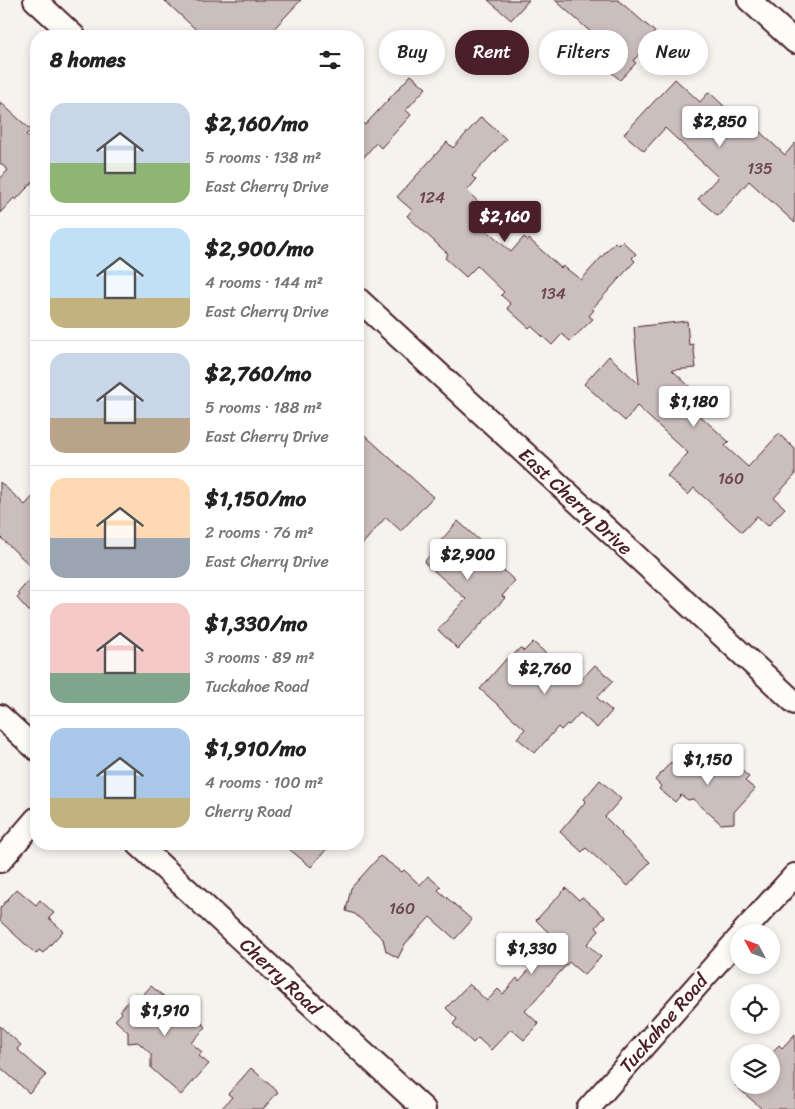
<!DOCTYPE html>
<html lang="en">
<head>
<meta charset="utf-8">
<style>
	body { margin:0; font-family:Sriracha,sans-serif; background:#f6f6f6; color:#222; height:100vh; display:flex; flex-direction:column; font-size:19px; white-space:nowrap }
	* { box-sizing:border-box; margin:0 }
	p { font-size:16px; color:#767676 }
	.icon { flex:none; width:28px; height:28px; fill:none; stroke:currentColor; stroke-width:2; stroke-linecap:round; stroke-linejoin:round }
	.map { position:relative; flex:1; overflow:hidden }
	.details { position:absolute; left:30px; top:30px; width:334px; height:820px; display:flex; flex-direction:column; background:#fff; border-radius:20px; box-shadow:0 2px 8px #0003 }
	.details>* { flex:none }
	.top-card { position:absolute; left:379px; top:30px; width:341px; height:45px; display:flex; gap:10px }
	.needle { width:32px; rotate:311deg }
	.controls { position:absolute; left:730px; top:924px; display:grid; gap:10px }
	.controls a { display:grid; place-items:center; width:50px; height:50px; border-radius:50%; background:#fff; box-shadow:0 2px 8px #0003; font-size:25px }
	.price { position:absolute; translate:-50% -42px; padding:0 11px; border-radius:5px; background:#fff; color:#222; font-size:16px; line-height:32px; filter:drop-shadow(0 1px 2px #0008) }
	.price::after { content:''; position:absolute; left:50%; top:30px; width:15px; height:11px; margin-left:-8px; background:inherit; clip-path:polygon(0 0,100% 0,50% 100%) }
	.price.selected { background:#4a1f2b; color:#fff }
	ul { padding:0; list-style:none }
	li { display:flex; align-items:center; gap:15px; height:125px; padding:0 20px }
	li+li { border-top:1px solid #e0e0e0 }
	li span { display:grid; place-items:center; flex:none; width:140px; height:100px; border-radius:15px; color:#555 }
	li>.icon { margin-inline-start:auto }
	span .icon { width:60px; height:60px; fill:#fffc; stroke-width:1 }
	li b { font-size:21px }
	h2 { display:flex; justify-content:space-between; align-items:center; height:60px; padding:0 20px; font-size:21px }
	.pill { padding:0 18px; border-radius:22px; background:#fff; box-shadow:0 2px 8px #0003; font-size:18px; line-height:45px }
	.pill.selected { background:#4a1f2b; color:#fff }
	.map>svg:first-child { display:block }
	.building { fill:#cbbfbe; stroke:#4a1f2b }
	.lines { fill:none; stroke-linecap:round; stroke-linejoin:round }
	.street-casing { stroke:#4a1f2b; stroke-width:26 }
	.street { stroke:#fdfcf7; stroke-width:22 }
	.labels { text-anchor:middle; stroke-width:5; stroke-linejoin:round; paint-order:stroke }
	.number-label { font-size:16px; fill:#6a4750 }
	.street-label { font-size:19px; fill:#4a1f2b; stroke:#fdfcf7 }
</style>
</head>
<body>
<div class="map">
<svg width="795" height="1109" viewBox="0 0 795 1109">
	<rect width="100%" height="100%" fill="#f6f3ef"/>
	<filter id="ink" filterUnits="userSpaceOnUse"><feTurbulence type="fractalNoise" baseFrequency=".02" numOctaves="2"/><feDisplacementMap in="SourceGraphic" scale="10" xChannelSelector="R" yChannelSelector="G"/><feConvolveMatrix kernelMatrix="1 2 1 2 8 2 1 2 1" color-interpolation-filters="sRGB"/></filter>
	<g filter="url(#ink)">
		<g class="building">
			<path d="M164,0H301L267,36H203Z"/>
			<path d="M488,0H529L511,20Z"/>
			<path d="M555,0H618L655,32L645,43L647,45L633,61L636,63L620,80L603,65L614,53Z"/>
			<path d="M411,75L426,88L406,110L411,115L381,148L376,143L358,164V118L365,125Z"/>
			<path d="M675,79L700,102L709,92L756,136L760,132L785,155L795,143V223L749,181L718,216L698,199L718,177L665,128L644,151L624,134Z"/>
			<path d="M0,102L31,130L26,135L36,144V178L16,200L14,198L0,213V179L8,170L0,163Z"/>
			<path d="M481,117L506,139L472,176L476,180L467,191L489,212L479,223L511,252L524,237L528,241L529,239L561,268L563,266L581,280L615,242L618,245L622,241L636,254L632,258L635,261L592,309L594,310L589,316L593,319L570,341L562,334L552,345L531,326L529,328L507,308L511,304L501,295L504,292L477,266L466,277L445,258L448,254L407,216L412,210L397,197L447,142L453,148Z"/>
			<path d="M687,321L689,345L693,344L696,368L672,370L705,401L696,412L729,442L725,446L748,467L779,434L795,449V475L774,498L785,508L768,526L757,516L742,532L694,488L688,495L667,476L688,453L637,406L625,421L584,384L609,356L639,384L634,327Z"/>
			<path d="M358,429L433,497L401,531L386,517L358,549Z"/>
			<path d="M0,482L25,505L36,493V571L0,537Z"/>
			<path d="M458,521L494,554L490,558L515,581L502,596L505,598L458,649L438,630L466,599L424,562L431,554L430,553Z"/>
			<path d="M36,572V619L17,598L20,595L18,593Z"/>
			<path d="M533,642L579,682L595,665L613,681L597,698L612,711L597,728L580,713L569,725L567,724L561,730L558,727L535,753L517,738L525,729L480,689L507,658L509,660L520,648L524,651Z"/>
			<path d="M712,752L724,763L728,758L749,777L745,781L755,789L734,812V823L721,824L693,799L688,800L681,795L675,802L659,789L661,786L655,780L671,762L672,764L677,759L693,773Z"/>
			<path d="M600,780L621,799L605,817L621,833L622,836L650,862L628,886L586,848L582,852L560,832L586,801L584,799Z"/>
			<path d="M283,844H331L311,867Z"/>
			<path d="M380,856L402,872L404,870L420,885L428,876L441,887L438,890L472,920L455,939L430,917L405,944L398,958L386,951L383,939L355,914L346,911L351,888Z"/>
			<path d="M566,888L579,900L582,897L605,917L596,927L599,931L587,944L601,957L584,975L569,962L525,1011L539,1024L524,1040L511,1029L491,1050L478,1038L473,1043L453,1024L457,1019L446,1008L469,984L487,1001L498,989L503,994L517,978L519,981L552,945L548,942L553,937L536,920Z"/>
			<path d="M17,889L36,905L40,900L54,913L49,918L63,931L43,953L39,950L36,954L0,921V908Z"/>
			<path d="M151,986L184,1013L187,1010L206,1027L191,1043L202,1052L199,1056L209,1064L181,1095L151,1068V1054L138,1042L128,1043V1032L115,1020L122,1013L120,1011L136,993L140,998Z"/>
			<path d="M0,1026L21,1045L17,1049L46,1075L29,1093L0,1067Z"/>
			<path d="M795,1034V1109H762L735,1085H771V1053L779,1045L782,1048Z"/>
			<path d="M251,1068L278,1092L263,1109H221L232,1097L228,1094Z"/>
		</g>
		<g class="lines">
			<defs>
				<g id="street">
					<path d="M35,0L74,36"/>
					<path d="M749,0L795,42"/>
					<path d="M358,299L795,703"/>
					<path d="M0,716L36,749"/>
					<path d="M138,844L424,1109"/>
					<path d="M0,861L36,819"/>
					<path d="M743,932L795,875"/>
					<path d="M588,1109L739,938"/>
				</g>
			</defs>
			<use href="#street" class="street-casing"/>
			<use href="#street" class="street"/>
		</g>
	</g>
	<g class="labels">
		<g class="number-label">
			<text x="760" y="174">135</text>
			<text x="432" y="203">124</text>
			<text x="553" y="299">134</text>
			<text x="731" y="484">160</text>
			<text x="402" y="914">160</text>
		</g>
		<g class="street-label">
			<text transform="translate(576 501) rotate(43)" y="7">East Cherry Drive</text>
			<text transform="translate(281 976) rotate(43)" y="7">Cherry Road</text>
			<text transform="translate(663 1023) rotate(-49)" y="7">Tuckahoe Road</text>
		</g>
	</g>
</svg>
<div class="controls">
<a><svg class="needle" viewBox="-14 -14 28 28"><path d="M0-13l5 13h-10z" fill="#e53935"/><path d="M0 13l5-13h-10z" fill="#767676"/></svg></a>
<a><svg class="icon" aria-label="locate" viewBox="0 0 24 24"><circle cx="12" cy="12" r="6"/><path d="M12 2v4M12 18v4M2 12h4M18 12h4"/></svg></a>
<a><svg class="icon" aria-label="layers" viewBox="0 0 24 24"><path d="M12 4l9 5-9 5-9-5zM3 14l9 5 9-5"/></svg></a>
</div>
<b class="price" style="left:720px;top:148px">$2,850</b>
<b class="price selected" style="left:505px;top:243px">$2,160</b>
<b class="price" style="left:694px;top:428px">$1,180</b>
<b class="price" style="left:468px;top:581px">$2,900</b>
<b class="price" style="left:545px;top:695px">$2,760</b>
<b class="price" style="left:708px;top:786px">$1,150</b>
<b class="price" style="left:532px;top:975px">$1,330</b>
<b class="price" style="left:165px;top:1037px">$1,910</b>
<div class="top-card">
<a class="pill">Buy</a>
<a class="pill selected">Rent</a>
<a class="pill">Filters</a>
<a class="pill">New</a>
</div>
<section class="details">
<h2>8 homes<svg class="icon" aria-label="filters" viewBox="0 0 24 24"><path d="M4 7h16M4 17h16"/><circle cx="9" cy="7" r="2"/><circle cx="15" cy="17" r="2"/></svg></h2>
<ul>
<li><span style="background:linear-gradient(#c9d6e8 60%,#8fb573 0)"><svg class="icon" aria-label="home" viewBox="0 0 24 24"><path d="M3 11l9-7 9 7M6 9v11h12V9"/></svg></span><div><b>$2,160/mo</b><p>5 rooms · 138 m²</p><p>East Cherry Drive</p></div></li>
<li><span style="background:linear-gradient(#bfe0f5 70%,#c2b280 0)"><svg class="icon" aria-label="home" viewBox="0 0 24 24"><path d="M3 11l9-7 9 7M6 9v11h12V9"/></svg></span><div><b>$2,900/mo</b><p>4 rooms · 144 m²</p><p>East Cherry Drive</p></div></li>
<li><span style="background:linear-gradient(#c9d6e8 65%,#b9a48a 0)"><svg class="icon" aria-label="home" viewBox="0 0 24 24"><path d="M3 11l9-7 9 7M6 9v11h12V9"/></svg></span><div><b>$2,760/mo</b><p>5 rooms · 188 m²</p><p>East Cherry Drive</p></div></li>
<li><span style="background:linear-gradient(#ffd9b3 60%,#9aa5b1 0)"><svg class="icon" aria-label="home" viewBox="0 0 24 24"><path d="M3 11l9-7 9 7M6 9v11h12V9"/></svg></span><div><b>$1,150/mo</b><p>2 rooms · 76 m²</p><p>East Cherry Drive</p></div></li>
<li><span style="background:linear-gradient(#f6c9c9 70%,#7fa58c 0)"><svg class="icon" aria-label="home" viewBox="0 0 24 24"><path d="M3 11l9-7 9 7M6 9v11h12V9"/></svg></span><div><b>$1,330/mo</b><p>3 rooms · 89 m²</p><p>Tuckahoe Road</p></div></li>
<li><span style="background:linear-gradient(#a9c7e8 70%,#c2b280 0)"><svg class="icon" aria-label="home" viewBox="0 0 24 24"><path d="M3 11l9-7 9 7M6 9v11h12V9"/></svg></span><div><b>$1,910/mo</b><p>4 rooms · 100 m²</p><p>Cherry Road</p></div></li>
</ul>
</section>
</div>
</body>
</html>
